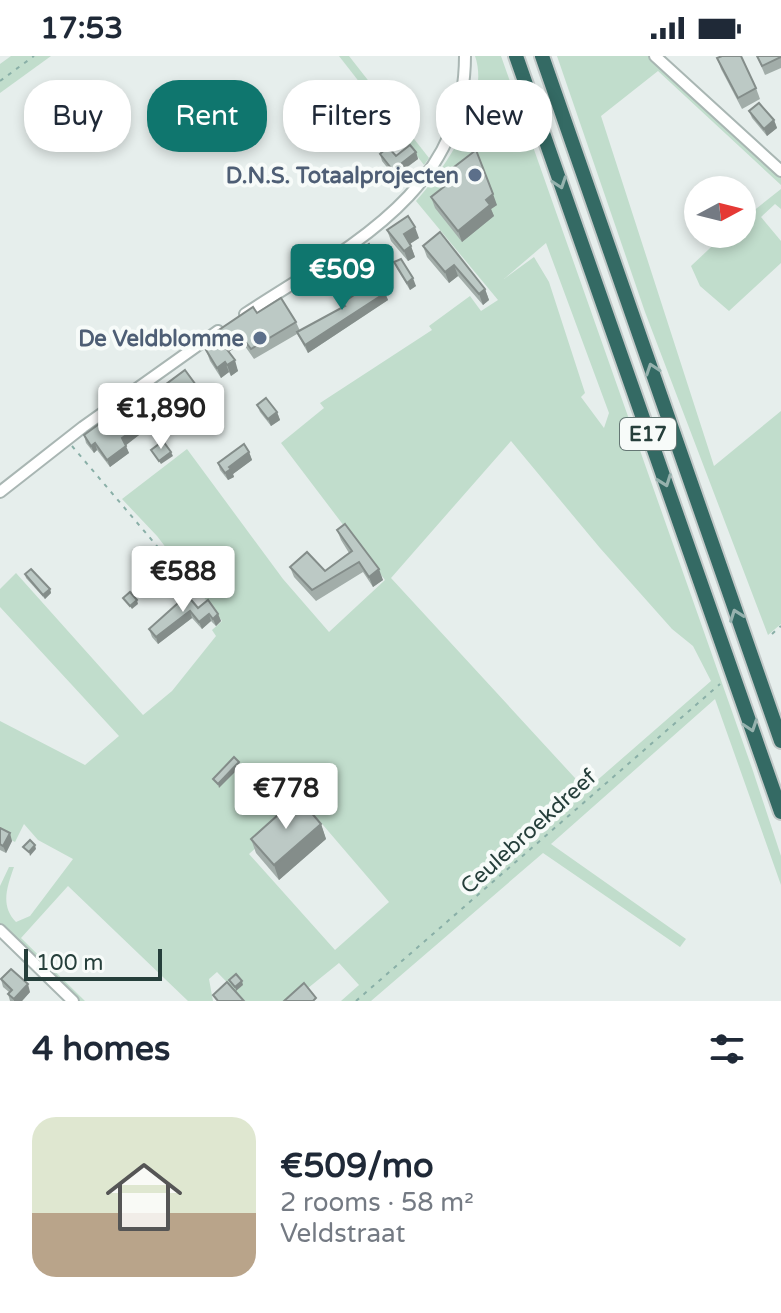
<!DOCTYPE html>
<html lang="en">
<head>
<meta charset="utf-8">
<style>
	body { margin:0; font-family:"Varela Round",sans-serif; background:#f2f2f3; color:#1f2937; height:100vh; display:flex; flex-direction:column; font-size:30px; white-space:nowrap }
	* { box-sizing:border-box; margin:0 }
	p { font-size:26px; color:#747a83 }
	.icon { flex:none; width:44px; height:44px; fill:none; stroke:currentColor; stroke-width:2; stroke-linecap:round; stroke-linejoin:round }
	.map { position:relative; height:945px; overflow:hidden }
	.sheet { display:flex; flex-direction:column; background:#fff; flex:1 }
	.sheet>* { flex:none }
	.banner { position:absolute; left:24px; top:24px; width:734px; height:72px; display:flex; gap:16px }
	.needle { width:52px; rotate:83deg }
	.buttons { position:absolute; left:684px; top:120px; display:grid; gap:16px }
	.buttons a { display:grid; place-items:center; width:72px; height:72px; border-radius:50%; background:#fff; box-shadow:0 4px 12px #0003; font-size:40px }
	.scale { position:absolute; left:24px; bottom:20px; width:138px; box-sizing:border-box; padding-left:8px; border:4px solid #263f3b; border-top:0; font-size:22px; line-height:28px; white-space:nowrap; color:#263f3b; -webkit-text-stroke:6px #f7fbf9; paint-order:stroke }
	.price { position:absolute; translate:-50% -68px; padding:0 18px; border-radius:8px; background:#fff; color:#222; font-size:26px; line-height:52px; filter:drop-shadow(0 2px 4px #0008) }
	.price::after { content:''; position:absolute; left:50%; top:48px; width:24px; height:18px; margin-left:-12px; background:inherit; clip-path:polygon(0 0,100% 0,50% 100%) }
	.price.selected { background:#0f766e; color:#fff }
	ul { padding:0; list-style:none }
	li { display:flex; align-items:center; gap:24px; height:200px; padding:0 32px }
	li+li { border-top:2px solid #e0e1e3 }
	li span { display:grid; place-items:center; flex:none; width:224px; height:160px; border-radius:24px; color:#555 }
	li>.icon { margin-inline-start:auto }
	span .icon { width:96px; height:96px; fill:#fffc; stroke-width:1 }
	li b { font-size:34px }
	h2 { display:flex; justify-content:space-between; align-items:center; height:96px; padding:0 32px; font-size:34px }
	.pill { padding:0 28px; border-radius:32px; background:#fff; box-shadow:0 4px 12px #0003; font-size:28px; line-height:72px }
	.pill.selected { background:#0f766e; color:#fff }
	.status { display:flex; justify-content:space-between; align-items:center; height:56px; padding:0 40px; background:#fff; direction:ltr }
	.status svg { height:22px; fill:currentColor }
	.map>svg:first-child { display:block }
	.green { fill:#c1ddcc; fill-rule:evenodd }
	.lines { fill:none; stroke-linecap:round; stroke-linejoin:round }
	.minor-casing { stroke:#a9b6b3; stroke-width:14 }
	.highway-casing { stroke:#c2c9c8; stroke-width:18 }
	.path { stroke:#89afa7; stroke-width:2; stroke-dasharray:4 6; stroke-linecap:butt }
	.minor { stroke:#fff; stroke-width:10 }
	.highway { stroke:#346a64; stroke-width:14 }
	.wall { fill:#a2ada9 }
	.shaded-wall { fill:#848d8a }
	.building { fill:#bcc9c5; stroke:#848d8a; stroke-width:2 }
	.oneway { stroke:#96b2ae }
	.service-dot { fill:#5c6f8a; stroke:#f7fbf9; stroke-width:3 }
	.labels { text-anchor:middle; stroke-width:8; stroke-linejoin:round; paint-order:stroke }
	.shield { fill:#f7fbf9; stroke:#657774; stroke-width:2 }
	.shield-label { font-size:20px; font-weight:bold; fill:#263f3b }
	.service-label { font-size:22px; font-weight:bold; fill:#4e5e75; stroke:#f7fbf9; text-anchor:end }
	.street-label { font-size:22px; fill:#263f3b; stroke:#f7fbf9 }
</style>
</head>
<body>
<div class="status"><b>17:53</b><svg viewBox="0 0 49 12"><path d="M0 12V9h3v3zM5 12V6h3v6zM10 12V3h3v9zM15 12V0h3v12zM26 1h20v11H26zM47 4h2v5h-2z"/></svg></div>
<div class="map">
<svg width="781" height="945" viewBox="0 0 781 945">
	<rect width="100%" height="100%" fill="#e6eeec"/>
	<g class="green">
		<path d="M11,0H51L0,37V8Z"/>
		<path d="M339,0H349L429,102L424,109Z"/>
		<path d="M475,0H501L753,715L781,800V829L715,643L551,788L686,883L680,891L543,797L371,945H341L359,929L339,907L292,945H245L217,916L209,923L213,945H188L68,830L21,882L85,945H77L0,869V830L9,811H14C7,831 0,850 16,866L30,860L73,803L38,784L24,768L15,786L0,778V665L85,709L119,680L0,551V533L16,517L143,659L172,635L216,580L212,574L222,565L157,480L122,443L187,393L283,523L329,576L385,524L281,387L324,352L320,347L432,274L429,270L470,240L481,255L498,244L416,145C445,113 491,45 475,0ZM546,187L609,357L604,372L581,341L585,337L549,226L534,201L504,223ZM511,385L600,492L672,573L693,590L711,625L586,734L391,522ZM305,748L389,846L335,894L249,798Z"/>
		<path d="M557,0H650L781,121V129L658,15L601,60L714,410L781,355V568L768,579L645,256Z"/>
		<path d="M781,133V153L775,148L761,161L781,185V207L729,255L700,230L691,210L725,178H742V164Z"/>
	</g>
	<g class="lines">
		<defs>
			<g id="minor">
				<path d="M655,0L781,115"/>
				<path d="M245,258C345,192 465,138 465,0"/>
				<path d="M0,436L83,371L218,275"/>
				<path d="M0,874L73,945"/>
			</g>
			<g id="highway">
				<path d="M516,0L781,756"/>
				<path d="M542,0L781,685"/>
			</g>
		</defs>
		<use href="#minor" class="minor-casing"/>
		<use href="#highway" class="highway-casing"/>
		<g class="path">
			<path d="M0,25L34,0"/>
			<path d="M72,390L162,496"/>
			<path d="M772,578L781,570"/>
			<path d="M356,945L720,628"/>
		</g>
		<use href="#minor" class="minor"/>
		<use href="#highway" class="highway"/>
	</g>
	<g class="wall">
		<path d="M757,0H781V12L765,19Z"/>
		<path d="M717,2L756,32L760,43L742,53L721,13Z"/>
		<path d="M749,55L774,64L777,72L767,80L752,62Z"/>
		<path d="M416,96L418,103L405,113L409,122L401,129L382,105L380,98L396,100Z"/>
		<path d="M445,118L497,149L491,153L494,160L462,186L435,152L431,141L448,127Z"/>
		<path d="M387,174L419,182L410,188L415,201L408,205L391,185Z"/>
		<path d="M440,176L485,233L489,244L483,249L458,220L449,227L427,201L423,190Z"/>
		<path d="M355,198L387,219L378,226L385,237L388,244L308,297L297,278L254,303L242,286L229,296L238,315L231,320L229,316L221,322L210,305L206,294L211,291L207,282L257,257L296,266L300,275L344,251L342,247L372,228L357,205Z"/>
		<path d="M394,206L416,230L410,234L397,213Z"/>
		<path d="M154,337L204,340L207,347L196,355L191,348L178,357L180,364L162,383L152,369L125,389L129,397L110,411L97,394L94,397L86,387L84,379Z"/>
		<path d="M257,349L277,356L280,364L271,370L260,356Z"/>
		<path d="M249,396L252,404L233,418L234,421L228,424L220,414L218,407Z"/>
		<path d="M337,474L383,524L373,531L363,516L316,545L294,521L290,511L325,515L349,497L341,484Z"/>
		<path d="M25,518L50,533L51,537L45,543L26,522Z"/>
		<path d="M198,552L218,558L221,565L216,570L211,565L202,573L192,562L158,588L152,581L149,573Z"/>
		<path d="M321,768L326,783L279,824L256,797L251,783Z"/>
		<path d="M0,772L12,785L6,797L0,794Z"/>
		<path d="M1,923L30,936L22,945H10L8,938L9,936L3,931Z"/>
	</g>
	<g class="shaded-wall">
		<path d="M774,64L777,72L767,80L764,73Z"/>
		<path d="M416,96L418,103L404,113L402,107Z"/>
		<path d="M407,115L409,122L401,129L399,122Z"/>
		<path d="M493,138L497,149L491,153L494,160L462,186L458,175L486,144Z"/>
		<path d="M415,171L419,182L408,189L404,178Z"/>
		<path d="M411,190L415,201L408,205L404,195Z"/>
		<path d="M454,209L458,220L449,227L445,216Z"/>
		<path d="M385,212L387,219L373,229L370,222Z"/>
		<path d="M413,222L416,230L410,234L407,227Z"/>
		<path d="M485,233L489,244L483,249L479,238Z"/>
		<path d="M385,237L388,244L308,297L305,289Z"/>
		<path d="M238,276L242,286L226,298L222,287Z"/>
		<path d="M235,304L238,315L231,320L227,309Z"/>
		<path d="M225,306L229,316L221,322L217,312Z"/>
		<path d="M189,340L191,348L178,357L180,364L162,383L159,375L173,351Z"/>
		<path d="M204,340L207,347L196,355L194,347Z"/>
		<path d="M277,356L280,364L271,370L268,363Z"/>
		<path d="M150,362L152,369L125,390L122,382Z"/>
		<path d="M95,387L97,394L94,397L91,390Z"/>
		<path d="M126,390L129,397L110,411L107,404Z"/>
		<path d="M171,396L173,400L161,408L159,405Z"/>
		<path d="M249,396L252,404L233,418L234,421L228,424L225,417L229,411Z"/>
		<path d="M379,513L383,524L373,531L369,521Z"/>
		<path d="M50,533L51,537L45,543L43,539Z"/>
		<path d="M137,544L138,548L132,553L130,550Z"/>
		<path d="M190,555L192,562L158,588L156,581Z"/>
		<path d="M209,558L211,565L202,573L199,566Z"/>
		<path d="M218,558L221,565L216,570L213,563Z"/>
		<path d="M239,706L241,710L219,732L218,728Z"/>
		<path d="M321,768L326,783L279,824L274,809Z"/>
		<path d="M10,777L12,785L6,797L3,790Z"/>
		<path d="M35,789L36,793L30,800L29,796Z"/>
		<path d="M242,925L243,929L236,935L235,931Z"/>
		<path d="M28,928L30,936L22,945H14V943Z"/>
	</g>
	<g class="building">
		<path d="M722,0H741L756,32L738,42L717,2Z"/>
		<path d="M757,0H781V1L762,10Z"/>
		<path d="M759,47L774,64L764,73L749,55Z"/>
		<path d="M410,89L416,96L402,107L407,115L399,122L380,98L388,91L396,100Z"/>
		<path d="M476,94L493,138L486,144L490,149L458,175L431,141L450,126L445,118Z"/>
		<path d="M408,160L415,171L404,178L411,190L404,195L387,174Z"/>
		<path d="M440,176L485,233L479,238L454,209L445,216L423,190Z"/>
		<path d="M369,188L385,212L370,222L355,198Z"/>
		<path d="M401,203L413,222L407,227L394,206Z"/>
		<path d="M377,224L385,237L305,289L297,276L345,250L342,247Z"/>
		<path d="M281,242L296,266L251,293L238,276L222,287L235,304L227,309L225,306L217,312L206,294L213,289L207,282L253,251L257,257Z"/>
		<path d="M185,314L204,340L194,347L189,340L173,351L178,357L159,375L150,362L122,382L126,390L107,404L95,387L91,390L84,379L150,331L154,337Z"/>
		<path d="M266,342L277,356L268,363L257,349Z"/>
		<path d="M163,385L171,396L159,405L151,394Z"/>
		<path d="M244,388L249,396L229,411L231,413L225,417L218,407Z"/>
		<path d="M345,468L379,513L369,521L359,506L312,534L290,511L307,496L325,515L352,495L337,474Z"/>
		<path d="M31,513L50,533L43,539L25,518Z"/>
		<path d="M130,536L137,544L130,550L123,542Z"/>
		<path d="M187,539L198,552L208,544L218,558L213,563L209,558L199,566L190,555L156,581L149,573Z"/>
		<path d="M234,701L239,706L218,728L213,723Z"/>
		<path d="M298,741L321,768L274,809L251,783Z"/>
		<path d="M0,772L10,777L3,790L0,788Z"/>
		<path d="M30,784L35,789L29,796L23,791Z"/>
		<path d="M11,913L28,928L14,943L8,938L12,934L1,923Z"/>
		<path d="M236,918L242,925L235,931L229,924Z"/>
		<path d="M227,926L244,945H218L213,939Z"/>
		<path d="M304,927L316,942L313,945H284Z"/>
	</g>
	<defs><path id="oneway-chevron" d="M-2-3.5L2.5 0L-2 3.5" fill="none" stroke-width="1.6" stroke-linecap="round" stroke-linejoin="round" transform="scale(2)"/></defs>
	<g class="oneway">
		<use href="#oneway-chevron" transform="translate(560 127) rotate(71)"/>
		<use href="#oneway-chevron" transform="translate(652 313) rotate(-109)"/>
		<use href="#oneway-chevron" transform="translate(665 425) rotate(70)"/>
		<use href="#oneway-chevron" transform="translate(736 559) rotate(-110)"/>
		<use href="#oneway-chevron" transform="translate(751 670) rotate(71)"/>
	</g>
	<g class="service-dot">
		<circle cx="475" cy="119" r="8"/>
		<circle cx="260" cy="282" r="8"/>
	</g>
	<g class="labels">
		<rect class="shield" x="620" y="362" width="56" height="32" rx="6"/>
		<g class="shield-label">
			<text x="648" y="385">E17</text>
		</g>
		<g class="service-label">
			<text x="459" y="127">D.N.S. Totaalprojecten</text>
			<text x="244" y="290">De Veldblomme</text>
		</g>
		<g class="street-label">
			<text transform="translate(528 775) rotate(-42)" y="8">Ceulebroekdreef</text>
		</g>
	</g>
</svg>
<div class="buttons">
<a><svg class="needle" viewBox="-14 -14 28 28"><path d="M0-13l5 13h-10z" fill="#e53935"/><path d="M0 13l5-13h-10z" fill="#747a83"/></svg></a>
</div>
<div class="scale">100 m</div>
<b class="price selected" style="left:342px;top:256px">€509</b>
<b class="price" style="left:161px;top:395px">€1,890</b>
<b class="price" style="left:183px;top:558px">€588</b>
<b class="price" style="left:286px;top:775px">€778</b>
<div class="banner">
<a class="pill">Buy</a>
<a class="pill selected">Rent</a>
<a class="pill">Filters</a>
<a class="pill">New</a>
</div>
</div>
<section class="sheet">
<h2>4 homes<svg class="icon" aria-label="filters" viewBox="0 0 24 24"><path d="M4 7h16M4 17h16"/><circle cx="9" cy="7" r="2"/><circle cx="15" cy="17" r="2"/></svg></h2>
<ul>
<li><span style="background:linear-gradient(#dfe7d0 60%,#b9a48a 0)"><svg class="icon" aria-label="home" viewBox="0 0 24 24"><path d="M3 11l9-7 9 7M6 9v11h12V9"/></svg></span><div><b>€509/mo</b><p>2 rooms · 58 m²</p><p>Veldstraat</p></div></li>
</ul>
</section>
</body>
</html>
